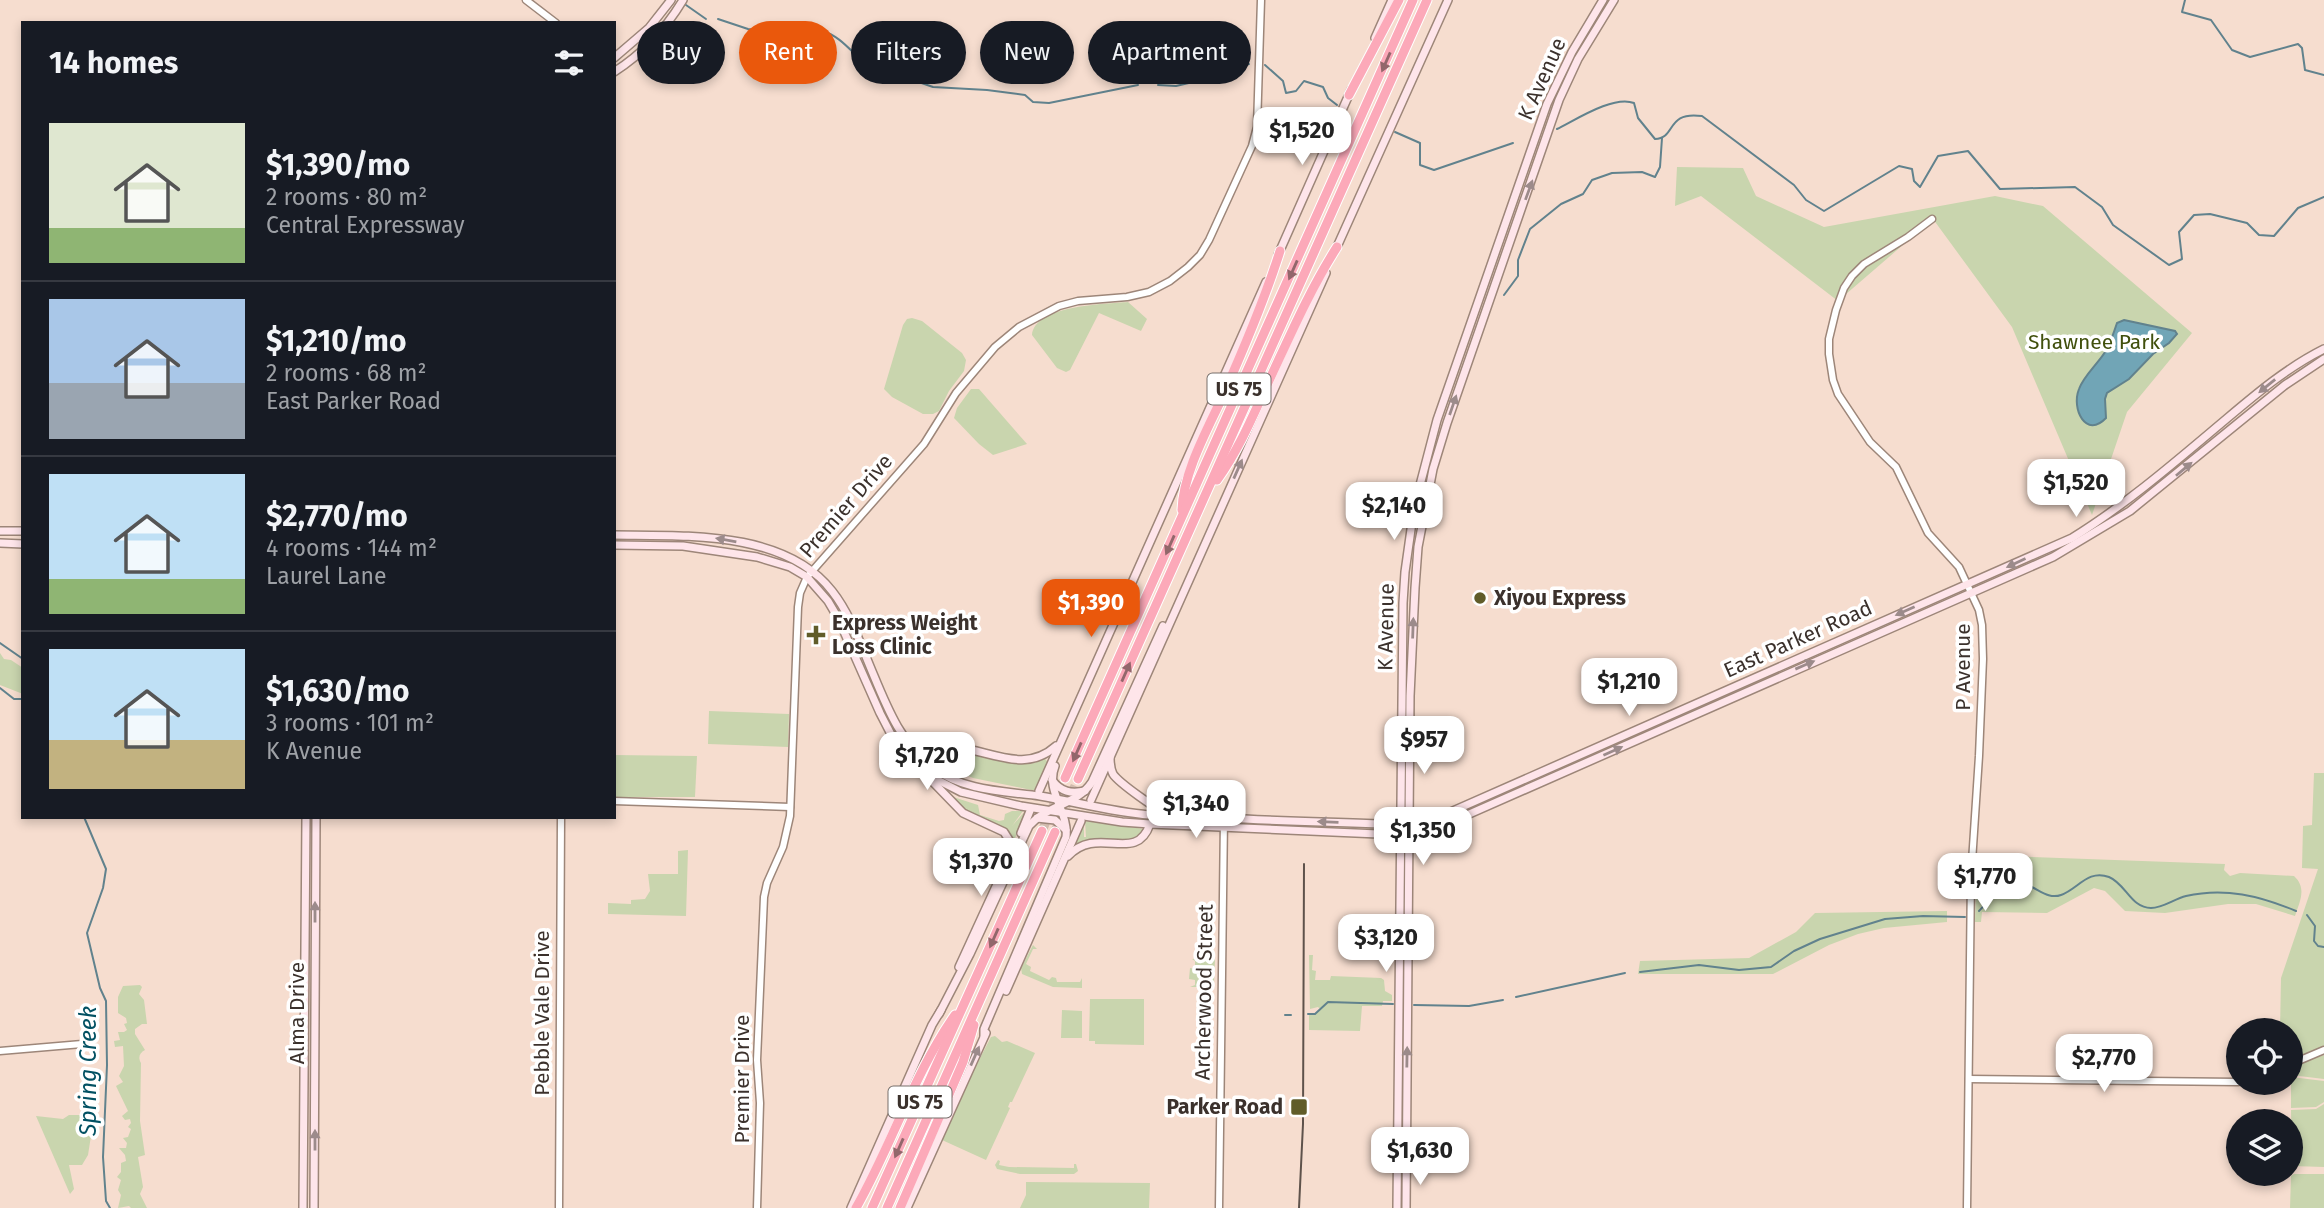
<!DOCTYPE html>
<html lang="en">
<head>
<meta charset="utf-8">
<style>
	body { margin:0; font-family:"Fira Sans",sans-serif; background:#20242c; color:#f1f3f6; height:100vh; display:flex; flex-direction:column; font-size:26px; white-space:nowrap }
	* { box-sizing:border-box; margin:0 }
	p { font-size:23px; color:#9ea1a6 }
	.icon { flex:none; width:38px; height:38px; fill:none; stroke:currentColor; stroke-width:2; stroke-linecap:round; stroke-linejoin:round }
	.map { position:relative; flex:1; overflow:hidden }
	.sheet { position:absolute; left:21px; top:21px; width:595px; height:798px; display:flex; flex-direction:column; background:#171b24; border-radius:0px; box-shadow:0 4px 10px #0003 }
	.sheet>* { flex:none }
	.hud { position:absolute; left:637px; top:21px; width:665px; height:63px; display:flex; gap:14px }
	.controls { position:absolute; left:2226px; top:1018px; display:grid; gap:14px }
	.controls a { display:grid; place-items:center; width:77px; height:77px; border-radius:50%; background:#171b24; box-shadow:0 4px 10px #0003; font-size:35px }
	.price { position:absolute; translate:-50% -60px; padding:0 16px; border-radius:14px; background:#fff; color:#222; font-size:23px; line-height:46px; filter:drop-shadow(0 2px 4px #0008) }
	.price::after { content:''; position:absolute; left:50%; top:42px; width:21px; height:16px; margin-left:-10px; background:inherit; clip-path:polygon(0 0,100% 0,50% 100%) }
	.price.current { background:#ea580c; color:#fff }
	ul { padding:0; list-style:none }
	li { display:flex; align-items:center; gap:21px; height:175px; padding:0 28px }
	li+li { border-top:2px solid #363941 }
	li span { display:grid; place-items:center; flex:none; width:196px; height:140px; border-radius:0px; color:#555 }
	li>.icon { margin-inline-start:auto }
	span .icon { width:84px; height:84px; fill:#fffc; stroke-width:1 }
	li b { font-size:30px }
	h2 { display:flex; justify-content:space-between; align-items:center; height:84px; padding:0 28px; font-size:30px }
	.pill { padding:0 24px; border-radius:32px; background:#171b24; box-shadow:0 4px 10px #0003; font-size:24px; line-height:63px }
	.pill.current { background:#ea580c; color:#fff }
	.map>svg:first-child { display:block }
	.green { fill:#c9d5ae }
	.water { fill:#71a5b6; stroke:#61828d; stroke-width:2 }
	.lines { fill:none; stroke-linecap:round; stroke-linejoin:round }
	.stream { stroke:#61828d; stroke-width:2 }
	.motorway-tunnel { stroke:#d1bbae; stroke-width:9; stroke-dasharray:9 4.5; stroke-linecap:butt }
	.tertiary-casing { stroke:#9d8679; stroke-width:9 }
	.secondary-casing { stroke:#9d8679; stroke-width:10 }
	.motorway-casing { stroke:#fff; stroke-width:11 }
	.tertiary { stroke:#fff; stroke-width:6 }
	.secondary { stroke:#fee5ea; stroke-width:7 }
	.motorway { stroke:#fca9b9; stroke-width:9 }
	.tram { stroke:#5e524b; stroke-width:2 }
	.oneway { fill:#92676b }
	.oneway2 { fill:#9c8b8b }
	.poi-dot { fill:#605c29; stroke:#fff; stroke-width:2.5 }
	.labels { text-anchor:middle; stroke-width:7; stroke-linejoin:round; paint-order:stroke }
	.shield { fill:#fff; stroke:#766f6b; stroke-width:2 }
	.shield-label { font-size:19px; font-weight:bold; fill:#3b312c }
	.street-label { font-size:21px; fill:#3b312c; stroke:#fff }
	.park-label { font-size:21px; fill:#41500d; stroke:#fff }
	.poi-label { font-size:21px; font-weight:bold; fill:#3b312c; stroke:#fff; text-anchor:start }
	.water-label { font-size:23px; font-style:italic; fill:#025163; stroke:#fff }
</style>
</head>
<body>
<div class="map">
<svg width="2324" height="1208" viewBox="0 0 2324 1208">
	<rect width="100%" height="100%" fill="#f6ddcf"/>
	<g class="green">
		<path d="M1677,167L1743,168L1756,196L1824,227L1995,196L2043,206L2192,333L2127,412L2092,515L2012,327L1933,219L1838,301L1701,196L1675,206Z"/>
		<path d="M1128,302L1147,319L1141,331L1099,313L1070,370L1066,372L1057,368L1032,335C1035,305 1105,304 1128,302Z"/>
		<path d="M912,318L922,321L962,353L966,360L964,371L949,391L939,411L933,414H923L892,397L884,389L903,325L907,319Z"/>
		<path d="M971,389H979L1027,444L993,455L979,444L954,418L957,408Z"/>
		<path d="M0,653L4,659L11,660L23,668V694L0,685Z"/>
		<path d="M709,711L789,714L788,747L708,744Z"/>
		<path d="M956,750L1023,764L1034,763L1045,759L1049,763L1036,791L973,778L939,763L946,753Z"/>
		<path d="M614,755L697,756L695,797H614Z"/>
		<path d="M2314,773H2324V1047L2291,1060V1031H2280L2281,978L2318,869L2302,868L2303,826L2312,825Z"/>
		<path d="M947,795L978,805L980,815L999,821L1004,820L1005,814L1012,811H1023L1012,826L1025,811L1027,812L1015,838L1011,839L1007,832L1009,829L1006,831L972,817Z"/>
		<path d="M1084,821V837H1086L1085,821L1144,829V832L1133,841L1093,839L1077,845L1074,842Z"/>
		<path d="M688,850L686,916L608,914V903L631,904V900L645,899L650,891L648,874H678V851Z"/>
		<path d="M1977,855L2225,864L2224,870L2230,876L2240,873L2294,876C2307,888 2300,901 2295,916L2256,904H2228L2165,913L2125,911L2105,891L2094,888L2047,913L1982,912L1981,922H1975Z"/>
		<path d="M1947,911V922L1884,928L1858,934L1829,945L1773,974H1638L1640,961L1749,958L1796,932L1815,913Z"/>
		<path d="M1033,945L1037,949H1033L1026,964L1031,967L1030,971L1049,980L1052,977L1056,978L1057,982H1080L1082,978V988L1053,987L1022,974L1021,968Z"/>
		<path d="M1309,955H1313L1312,970L1316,971L1315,980H1330L1331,976L1381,978L1384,980L1385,991L1392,995V1001H1383L1382,1006H1362L1360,1031L1309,1030V1014H1315L1320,1009L1318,1007L1310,1009Z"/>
		<path d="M1192,959H1215L1214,983L1211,987H1190L1195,985V980L1189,979L1190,968L1195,969V961Z"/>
		<path d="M140,985L142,987L139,994L144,1000L147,1024H142L135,1029V1034L145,1050C139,1053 138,1058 141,1063L140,1121L145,1155L138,1157L143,1187L140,1194L147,1208H131L129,1206L118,1208L121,1195L118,1190L121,1180L117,1177L121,1172V1163L126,1161L125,1155L119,1148H126L127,1143L123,1138L128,1137L131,1129L128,1127L131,1123L130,1119L125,1120L122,1116L128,1111L116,1086L123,1082L119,1076L124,1066L123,1046L115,1047L114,1041L120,1040L118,1032H124L127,1030L124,1024L127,1023L126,1018L118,1013V997L123,986Z"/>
		<path d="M1090,999H1144V1045L1095,1044V1041H1089Z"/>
		<path d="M1062,1010L1082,1011V1038H1061Z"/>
		<path d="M995,1036L1002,1042L1007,1041L1035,1053L1012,1102H1010L1008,1107L1010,1108L986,1160L942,1140L969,1079L991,1037Z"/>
		<path d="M2324,1055V1079L2291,1075V1067Z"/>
		<path d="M2291,1077L2324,1081V1102L2316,1107L2291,1108Z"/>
		<path d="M2324,1104V1167L2292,1166L2291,1110L2316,1109Z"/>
		<path d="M69,1115H93L97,1121L94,1134L91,1136L88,1155L82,1165H69L74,1189L70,1194L36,1116L63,1119Z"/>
		<path d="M998,1160L1000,1161L999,1165L1009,1167L1074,1168V1164H1076L1078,1171L1074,1174H1020L997,1169L995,1165Z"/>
		<path d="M2294,1174H2324V1208H2290L2291,1176Z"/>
		<path d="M1026,1182L1150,1183L1149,1208H1020L1026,1195Z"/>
	</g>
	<path class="water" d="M2124,320L2175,331L2177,334L2169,343L2153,354L2129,379L2107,393L2105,399L2106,418C2086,439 2071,409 2079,389C2084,375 2099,363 2107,349C2111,341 2114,332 2117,323Z"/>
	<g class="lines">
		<g class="stream">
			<path d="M2185,0L2182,12L2211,20L2232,50L2250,57L2298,44L2302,48L2305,70L2324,75"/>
			<path d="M686,5L706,19"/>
			<path d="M718,19L748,29L822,31C850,38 863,75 890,74"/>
			<path d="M1265,65L1283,81L1286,93L1296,91L1304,81L1323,87L1328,98L1337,105"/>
			<path d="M910,79L933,87L987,90L1025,95L1033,102L1049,103L1138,85"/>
			<path d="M1158,85L1176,86L1210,78L1249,64"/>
			<path d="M1557,129C1577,119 1614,95 1634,103L1638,118L1655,139C1677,138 1665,111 1702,116L1794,185L1806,200L1824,211L1899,166L1912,169L1914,181L1920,187L1938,156L1968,151L2000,189L2075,187L2102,207L2113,225L2169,265L2182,259L2179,232L2194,215L2210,214L2247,223L2259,235L2274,236L2298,208L2324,197"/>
			<path d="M1395,132L1420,143V165L1434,170L1513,143"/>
			<path d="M1504,295L1518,276V260L1530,229L1561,204L1583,194L1592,180L1612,173L1642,172L1655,177L1660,167L1662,138"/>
			<path d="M0,643L23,659"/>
			<path d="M0,688L14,699H23"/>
			<path d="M84,817L106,869L103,888L87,933L100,988L106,1001L107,1065L103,1157L106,1201L110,1208"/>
			<path d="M1979,911C1987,903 1995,891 2006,886C2029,874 2042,902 2061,895C2078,889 2088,869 2109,877C2126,884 2131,908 2151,908C2163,908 2174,899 2186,896C2225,887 2260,896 2296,911"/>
			<path d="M2307,915L2315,926L2314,941L2318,946L2324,947"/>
			<path d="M1640,972L1699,965L1739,970L1771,967L1794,951L1820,939L1885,919L1923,916L1965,917"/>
			<path d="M1516,997L1625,973"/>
			<path d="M1414,1005L1469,1006L1503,1000"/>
			<path d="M1308,1014H1315L1328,1002L1393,1004"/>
			<path d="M1285,1015H1291"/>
		</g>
		<g class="motorway-tunnel">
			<path d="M1042,831L1065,778"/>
			<path d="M1055,831L1078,779"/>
		</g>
		<defs>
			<g id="tertiary">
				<path d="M526,0L556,23"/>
				<path d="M1932,219L1908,237L1864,264L1852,276L1844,288L1836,310L1829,339V354L1833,380L1838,394L1870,442L1896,467L1928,533L1959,567L1979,610L1982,625L1983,659L1979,756L1971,877L1967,1208"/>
				<path d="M614,801L790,807"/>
				<path d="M0,1051L82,1044"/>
				<path d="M2291,1064L2324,1050"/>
				<path d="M1969,1079L2238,1082"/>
				<path d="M559,1208L561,817"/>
				<path d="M757,1208L760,1103L757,1060L764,897L767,883L783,847L790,816L798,607L800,593L807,577L924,444L956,393L995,347L1019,327L1059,306L1078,301L1127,297L1149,292L1170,281L1188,267L1200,255L1209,240L1252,146L1257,127L1261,0"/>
				<path d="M1219,1208L1224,818"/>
			</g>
			<g id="secondary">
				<path d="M1375,38L1392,0"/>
				<path d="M614,58L649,28L671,0"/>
				<path d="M614,72C644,53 665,30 683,0"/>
				<path d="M1336,249L1448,0"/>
				<path d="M1278,255L1351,90"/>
				<path d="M0,531H23"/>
				<path d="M614,535C684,536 785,530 832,591C851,615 862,648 874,676C888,710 903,746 933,768C964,791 1003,791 1040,796C1076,802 1113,812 1149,815C1174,817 1199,816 1223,818C1276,821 1329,822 1382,824L1423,822L1446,814L2072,538C2122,507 2167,469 2212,431C2248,401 2282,370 2324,349"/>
				<path d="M0,543L23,544"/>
				<path d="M614,545L683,546L757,557L790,567L807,577L828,601L838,618L880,713L896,744L924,773L961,792L1021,806L1122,822L1150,824L1401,835L1433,830L2053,557L2130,511L2285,385L2324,359"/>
				<path d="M1110,757C1110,763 1110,768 1113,774C1119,783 1157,810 1168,814"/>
				<path d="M926,762L938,760L945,750L955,747C992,751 1025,774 1056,746"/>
				<path d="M1052,780C1061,792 1071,794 1085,791"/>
				<path d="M932,781L963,813L1004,832L1009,840L1012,853"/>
				<path d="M1039,791L1266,282"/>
				<path d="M1091,800L1326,273"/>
				<path d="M1037,818L1055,820L1066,830"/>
				<path d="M1021,833L1030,811"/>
				<path d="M1068,856C1098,824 1136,865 1150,824"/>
				<path d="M959,967L998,882"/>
				<path d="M1006,991L1081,821"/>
				<path d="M939,1014L970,954L1029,826C1047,805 1077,805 1092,782L1163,626"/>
				<path d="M984,1036V1029L1066,837C1069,812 1045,791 1055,766"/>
				<path d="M303,1208L306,817"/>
				<path d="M314,1208L316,817"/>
				<path d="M851,1208L932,1025L941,1010"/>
				<path d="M907,1208L986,1033"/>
				<path d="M1397,1208L1403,603L1405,572L1414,508L1437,420L1547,104L1572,52L1603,0"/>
				<path d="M1406,1208L1410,696L1415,588L1418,547L1433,469L1447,423L1559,100L1578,59L1614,0"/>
			</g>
			<g id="motorway">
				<path d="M1349,95L1399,0"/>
				<path d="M1217,480C1238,451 1252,418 1267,385C1289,338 1309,291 1337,247"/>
				<path d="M1182,510C1183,474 1206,432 1221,400C1243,351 1264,302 1280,251"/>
				<path d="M1065,778L1413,0"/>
				<path d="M1078,779L1427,0"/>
				<path d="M856,1208C892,1145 913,1075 955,1015"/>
				<path d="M872,1208L1042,831"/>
				<path d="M887,1208L1055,832"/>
				<path d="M900,1208L963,1062L974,1025"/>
			</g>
		</defs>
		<use href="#tertiary" class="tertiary-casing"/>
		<use href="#secondary" class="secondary-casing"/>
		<use href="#motorway" class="motorway-casing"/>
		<use href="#tertiary" class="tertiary"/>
		<use href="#secondary" class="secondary"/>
		<use href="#motorway" class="motorway"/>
		<path class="tram" d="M1299,1208L1303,1124L1304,864"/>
	</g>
	<defs><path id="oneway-solid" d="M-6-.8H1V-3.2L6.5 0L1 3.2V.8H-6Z" transform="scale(1.75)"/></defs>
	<g class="oneway">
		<use href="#oneway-solid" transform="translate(1386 62) rotate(114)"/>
		<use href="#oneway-solid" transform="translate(1293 270) rotate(114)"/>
		<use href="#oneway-solid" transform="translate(1170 545) rotate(114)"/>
		<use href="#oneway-solid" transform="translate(1126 672) rotate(-66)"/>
		<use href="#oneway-solid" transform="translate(1077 752) rotate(114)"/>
		<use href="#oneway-solid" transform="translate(994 938) rotate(114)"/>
		<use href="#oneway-solid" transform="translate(899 1148) rotate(114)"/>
	</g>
	<g class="oneway2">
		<use href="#oneway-solid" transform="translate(1529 190) rotate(-70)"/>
		<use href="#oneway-solid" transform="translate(2267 386) rotate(141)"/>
		<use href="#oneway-solid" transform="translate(1453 405) rotate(-71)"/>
		<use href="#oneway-solid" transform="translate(1238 469) rotate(-66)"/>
		<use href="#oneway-solid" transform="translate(2184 469) rotate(-40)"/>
		<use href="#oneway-solid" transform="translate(726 540) rotate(-170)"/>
		<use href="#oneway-solid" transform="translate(2016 563) rotate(155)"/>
		<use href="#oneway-solid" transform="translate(1905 611) rotate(156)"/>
		<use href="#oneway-solid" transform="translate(1413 628) rotate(-88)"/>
		<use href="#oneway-solid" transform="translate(1805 665) rotate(-23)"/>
		<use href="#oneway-solid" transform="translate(1613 751) rotate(-24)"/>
		<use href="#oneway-solid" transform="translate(1328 822) rotate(-178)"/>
		<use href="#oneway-solid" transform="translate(315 912) rotate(-90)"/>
		<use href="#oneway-solid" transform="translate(975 1056) rotate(-66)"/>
		<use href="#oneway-solid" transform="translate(1407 1057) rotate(-89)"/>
		<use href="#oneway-solid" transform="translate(315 1140) rotate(-90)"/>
	</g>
	<g class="poi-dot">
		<circle cx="1480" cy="598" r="7"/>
		<path d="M812.5 624.5h7v7h7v7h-7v7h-7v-7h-7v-7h7z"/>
		<rect x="1290" y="1098" width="18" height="18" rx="3.5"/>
	</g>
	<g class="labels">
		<g class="shield">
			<rect x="1207.5" y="373.5" width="63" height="31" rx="5"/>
			<rect x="888.5" y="1086.5" width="63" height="31" rx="5"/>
		</g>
		<g class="shield-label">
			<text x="1239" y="396">US 75</text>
			<text x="920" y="1109">US 75</text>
		</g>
		<g class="street-label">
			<text transform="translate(1542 79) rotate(-66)" y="7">K Avenue</text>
			<text transform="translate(846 506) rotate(-49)" y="7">Premier Drive</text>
			<text transform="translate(1386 627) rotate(-89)" y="7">K Avenue</text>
			<text transform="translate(1798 639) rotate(-24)" y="7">East Parker Road</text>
			<text transform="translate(1963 667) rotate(-90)" y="7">P Avenue</text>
			<text transform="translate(1204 992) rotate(-89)" y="7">Archerwood Street</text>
			<text transform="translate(297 1013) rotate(-90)" y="7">Alma Drive</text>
			<text transform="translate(542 1013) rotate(-90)" y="7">Pebble Vale Drive</text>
			<text transform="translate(742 1079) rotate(-90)" y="7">Premier Drive</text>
		</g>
		<g class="park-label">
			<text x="2094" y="349">Shawnee Park</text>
		</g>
		<g class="poi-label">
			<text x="1494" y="605">Xiyou Express</text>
			<text x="832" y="630">Express Weight<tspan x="832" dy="24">Loss Clinic</tspan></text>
			<text x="1283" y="1114" text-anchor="end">Parker Road</text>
		</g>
		<g class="water-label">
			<text transform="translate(88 1071) rotate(-90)" y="8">Spring Creek</text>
		</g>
	</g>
</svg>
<div class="controls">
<a><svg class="icon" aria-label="locate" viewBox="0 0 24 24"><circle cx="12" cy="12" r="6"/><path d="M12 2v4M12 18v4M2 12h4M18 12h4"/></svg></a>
<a><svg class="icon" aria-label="layers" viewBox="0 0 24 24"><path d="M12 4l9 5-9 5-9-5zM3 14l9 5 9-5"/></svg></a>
</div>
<b class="price" style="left:1302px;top:167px">$1,520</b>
<b class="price" style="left:2076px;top:519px">$1,520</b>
<b class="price" style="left:1394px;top:542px">$2,140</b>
<b class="price current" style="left:1091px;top:639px">$1,390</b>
<b class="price" style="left:1629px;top:718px">$1,210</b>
<b class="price" style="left:1424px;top:776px">$957</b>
<b class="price" style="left:927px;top:792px">$1,720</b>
<b class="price" style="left:1196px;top:840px">$1,340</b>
<b class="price" style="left:1423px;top:867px">$1,350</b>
<b class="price" style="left:981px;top:898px">$1,370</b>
<b class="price" style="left:1985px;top:913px">$1,770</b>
<b class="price" style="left:1386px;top:974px">$3,120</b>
<b class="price" style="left:2104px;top:1094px">$2,770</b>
<b class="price" style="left:1420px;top:1187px">$1,630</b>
<div class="hud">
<a class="pill">Buy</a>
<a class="pill current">Rent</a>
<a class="pill">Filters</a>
<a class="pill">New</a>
<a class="pill">Apartment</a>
</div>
<section class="sheet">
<h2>14 homes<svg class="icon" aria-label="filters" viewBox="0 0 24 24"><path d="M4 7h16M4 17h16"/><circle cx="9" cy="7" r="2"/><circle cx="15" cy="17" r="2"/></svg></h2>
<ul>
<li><span style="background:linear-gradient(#dfe7d0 75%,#8fb573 0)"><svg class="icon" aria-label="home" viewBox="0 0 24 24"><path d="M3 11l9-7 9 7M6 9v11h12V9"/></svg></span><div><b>$1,390/mo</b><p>2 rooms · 80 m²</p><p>Central Expressway</p></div></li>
<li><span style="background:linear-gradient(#a9c7e8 60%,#9aa5b1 0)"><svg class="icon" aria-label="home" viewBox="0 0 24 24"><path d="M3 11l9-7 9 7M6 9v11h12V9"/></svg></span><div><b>$1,210/mo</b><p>2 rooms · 68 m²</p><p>East Parker Road</p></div></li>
<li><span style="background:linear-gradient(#bfe0f5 75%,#8fb573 0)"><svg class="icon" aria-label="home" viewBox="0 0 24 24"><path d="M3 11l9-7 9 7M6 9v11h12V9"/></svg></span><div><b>$2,770/mo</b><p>4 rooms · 144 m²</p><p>Laurel Lane</p></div></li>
<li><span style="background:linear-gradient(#bfe0f5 65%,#c2b280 0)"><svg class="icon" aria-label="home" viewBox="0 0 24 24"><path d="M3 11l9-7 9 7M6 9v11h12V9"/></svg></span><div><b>$1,630/mo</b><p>3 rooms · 101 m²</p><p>K Avenue</p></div></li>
</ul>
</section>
</div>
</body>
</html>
